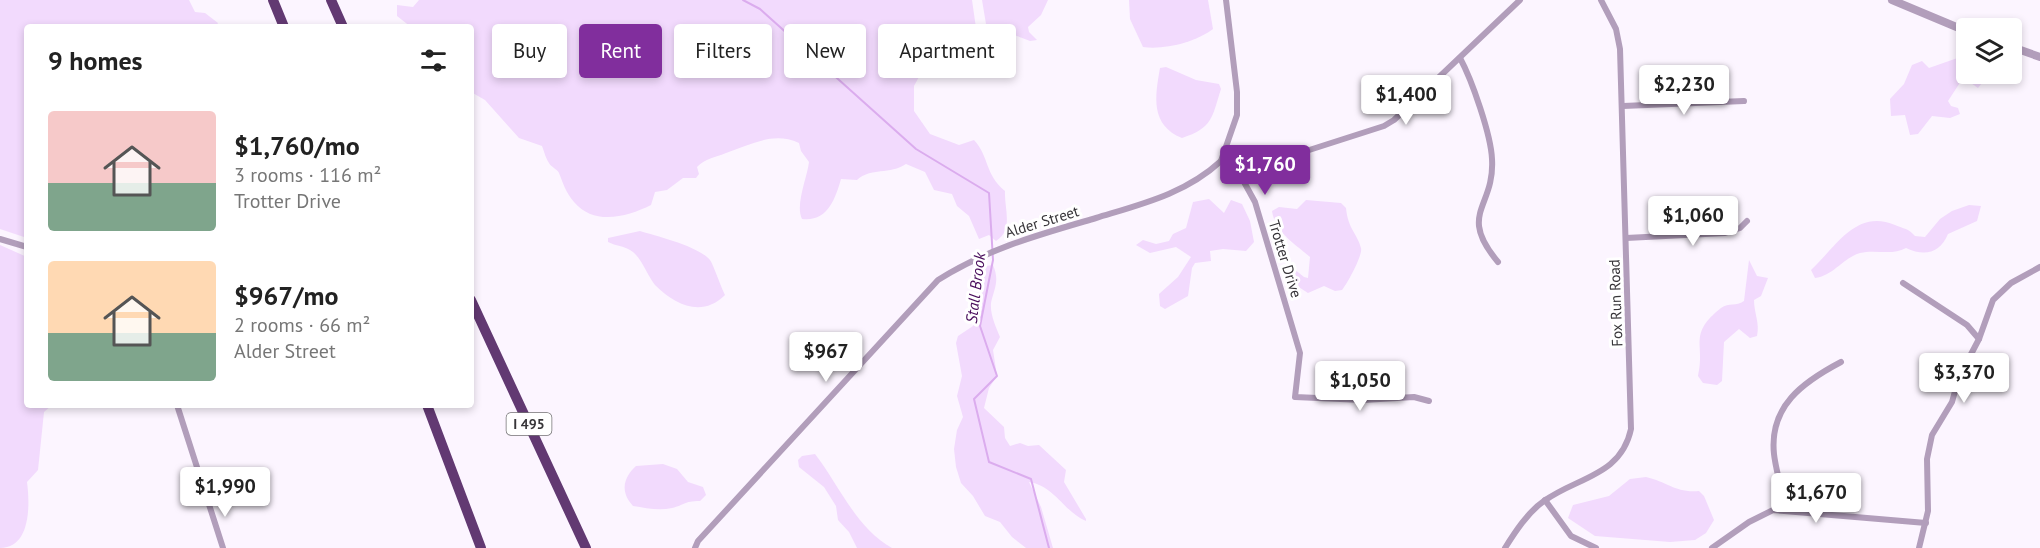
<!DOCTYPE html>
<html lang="en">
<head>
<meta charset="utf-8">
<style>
	body { margin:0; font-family:"PT Sans",sans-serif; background:#f6f6f6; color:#222; height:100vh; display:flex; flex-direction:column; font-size:22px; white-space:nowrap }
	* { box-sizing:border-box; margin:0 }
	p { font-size:20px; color:#767676 }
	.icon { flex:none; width:33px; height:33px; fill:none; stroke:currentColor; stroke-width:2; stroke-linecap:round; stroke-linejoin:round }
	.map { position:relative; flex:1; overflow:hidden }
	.sheet { position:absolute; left:24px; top:24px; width:450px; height:384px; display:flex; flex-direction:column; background:#fff; border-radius:6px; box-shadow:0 3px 9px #0003 }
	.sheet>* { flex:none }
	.banner { position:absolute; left:492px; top:24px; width:570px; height:54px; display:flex; gap:12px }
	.controls { position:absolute; left:1956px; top:18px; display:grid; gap:12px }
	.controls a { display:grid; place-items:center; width:66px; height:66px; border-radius:6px; background:#fff; box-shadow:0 3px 9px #0003; font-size:30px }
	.price { position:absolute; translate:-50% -51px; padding:0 14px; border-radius:6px; background:#fff; color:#222; font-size:20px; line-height:39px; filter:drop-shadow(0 2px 3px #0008) }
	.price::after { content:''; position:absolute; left:50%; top:36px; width:18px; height:14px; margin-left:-9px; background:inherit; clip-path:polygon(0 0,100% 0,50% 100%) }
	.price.active { background:#812e9d; color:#fff }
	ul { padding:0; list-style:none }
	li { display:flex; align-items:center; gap:18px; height:150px; padding:0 24px }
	li span { display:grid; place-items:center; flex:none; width:168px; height:120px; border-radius:6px; color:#555 }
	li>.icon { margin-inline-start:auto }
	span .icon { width:72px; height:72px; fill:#fffc; stroke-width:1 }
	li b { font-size:26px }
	h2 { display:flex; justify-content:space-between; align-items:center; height:72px; padding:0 24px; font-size:26px }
	.pill { padding:0 21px; border-radius:6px; background:#fff; box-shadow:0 3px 9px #0003; font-size:21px; line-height:54px }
	.pill.active { background:#812e9d; color:#fff }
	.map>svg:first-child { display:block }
	.green { fill:#f2dafd }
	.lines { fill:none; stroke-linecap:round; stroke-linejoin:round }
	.stream { stroke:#dbacee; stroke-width:2 }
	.minor { stroke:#b29ebb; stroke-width:6 }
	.tertiary { stroke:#b29ebb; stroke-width:8 }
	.motorway { stroke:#623972; stroke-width:10 }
	.labels { text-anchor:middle; stroke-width:6; stroke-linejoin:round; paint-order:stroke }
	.shield { fill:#fff; stroke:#737274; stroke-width:1.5 }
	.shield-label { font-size:14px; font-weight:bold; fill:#373539 }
	.street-label { font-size:15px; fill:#373539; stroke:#fff }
	.water-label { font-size:16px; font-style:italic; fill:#480c5b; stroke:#fff }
</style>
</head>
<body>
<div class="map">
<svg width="2040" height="548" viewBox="0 0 2040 548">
	<rect width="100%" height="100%" fill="#fcf5ff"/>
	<g class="green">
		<path d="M0,0H189L195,12L205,13L218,23L216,27H27V238L0,229Z"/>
		<path d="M419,0H972L979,49L975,54L960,51L955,55L942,56L920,75L914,86V111L930,134L959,145L974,140C990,158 984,173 1005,191C1004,208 1014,230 996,241L989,235L979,239L969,216L957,206L952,194L934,190L925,172L906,164C890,175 871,167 857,180L841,179C835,200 827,222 802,219C795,205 807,178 809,162L801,151L799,143C773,131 750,145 726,153C714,158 706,158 697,167L699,174L696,178H683L667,190L655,192L651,205C627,217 594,226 574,202C566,193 563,183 559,173C557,169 551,167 549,163C546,159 544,151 542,146L519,138L485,100L471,92V27H411L397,16V5L413,7Z"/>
		<path d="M982,0H1048L1041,15L1028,27L1029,32L1037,40L1030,41C1008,33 1014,32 993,45L987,30Z"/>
		<path d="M1129,0H1208L1213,29C1196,42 1165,50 1143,47L1130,19Z"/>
		<path d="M1966,55V74H1989L1978,88L1968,81H1961L1948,101L1951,106L1958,108L1960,114L1950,118L1932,116L1918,134L1910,135L1905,115L1891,116L1890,99L1904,84L1912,65L1922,61L1929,68Z"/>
		<path d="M1166,67L1196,80L1219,84L1221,89C1212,117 1213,128 1182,138C1150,125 1155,96 1160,68Z"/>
		<path d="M1209,199L1224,213L1231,200L1242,204L1250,221L1254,242L1246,251L1223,249L1210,251L1211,261L1195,263L1192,268L1188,296L1165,309L1160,306L1159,294L1178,277L1191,257L1176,247L1150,253L1136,245L1143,240L1156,244L1169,241L1173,234L1186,228L1193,202Z"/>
		<path d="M1306,200L1341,203L1346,208C1348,229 1357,233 1361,248C1363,255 1347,284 1342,290L1335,291L1324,286L1308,293L1291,282V270L1294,269L1304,277L1308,278L1310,257C1294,243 1275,232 1272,211L1279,207L1297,209Z"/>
		<path d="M1969,205L1981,206L1977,221L1948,234C1940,253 1925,257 1906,248C1892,256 1876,249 1860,253C1843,258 1833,276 1815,278L1811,270C1835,248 1856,208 1895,225C1904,229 1908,228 1915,236L1925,237L1940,219L1952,211Z"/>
		<path d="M640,231C657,236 700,247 710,260C713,264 721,287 725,295C702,318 675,305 655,285C647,275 641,256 630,250C624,246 616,246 608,242V238Z"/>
		<path d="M0,245L27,257V405H52L44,412L38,470L27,482C30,504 31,548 0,548Z"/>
		<path d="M1749,260L1757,276L1768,278L1761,296L1754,300C1754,313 1760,323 1757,336L1750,338L1739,329L1724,342L1722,381L1717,385L1703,383L1698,376C1706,344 1687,335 1721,308C1729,302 1736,307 1744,301Z"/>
		<path d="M993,265C1000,281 994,289 991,303C990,315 996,327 1000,337L993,350L997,376L989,388L984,408L1004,427L1005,438L1010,446L1020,443L1028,446L1039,445L1066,470L1064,482L1086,519V521C1064,512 1055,486 1029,482L1041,507L1053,548H1026L1012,537L1000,522L985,516L973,496L961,483L956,467L954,449L957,430L963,417L957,396L962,376L956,343L958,336L973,326L980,276L986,266Z"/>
		<path d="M815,454C839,485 856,528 892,548H857L849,532L838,520L836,506L824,487L799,467L798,460L802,456Z"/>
		<path d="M663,464L677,469L688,482L703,487L706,495L700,501C683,501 685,505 672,508C659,511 646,508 633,506C620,492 623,478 636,466Z"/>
		<path d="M1646,477C1668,482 1675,493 1699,491L1704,496L1714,520L1706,533L1695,540L1670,542L1595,536L1568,518L1573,505L1609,496L1630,479Z"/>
	</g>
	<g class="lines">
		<path class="stream" d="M743,0L760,9L916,149L989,193L993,260L980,326L997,376L974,399L989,462L1031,479L1049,548"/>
		<g class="minor">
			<path d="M1226,0L1237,92V115L1221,161L1244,182L1255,202L1300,353L1295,397L1363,400L1414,397L1429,401"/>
			<path d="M1460,58C1472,80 1491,135 1492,159C1495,208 1457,213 1498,262"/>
			<path d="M1623,106L1744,101"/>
			<path d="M1244,182L1275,161L1384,126L1394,120L1520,0"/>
			<path d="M1626,238L1725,233L1740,228L1747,221"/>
			<path d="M0,239L27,247"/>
			<path d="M1903,283L1967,325L1979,339"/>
			<path d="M177,405L223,548"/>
			<path d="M1545,500L1571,536L1596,548"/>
			<path d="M1783,509C1783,490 1776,472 1774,454C1769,406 1803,382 1841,362"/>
			<path d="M695,548L698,541L938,280C989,248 1038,235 1096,218C1142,204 1185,194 1221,161"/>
			<path d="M1505,548C1515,532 1528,512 1544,501C1577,477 1621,476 1631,429L1620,49L1616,29L1601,0"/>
			<path d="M1712,548L1749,522L1773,510L1926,523"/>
			<path d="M1919,548L1928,511L1927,459L1932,435L1952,402L1959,377L1979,339L1993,300L2011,283L2040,267"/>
		</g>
		<g class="tertiary">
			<path d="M1892,0L1966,31"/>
			<path d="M2012,47L2040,57"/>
		</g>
		<g class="motorway">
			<path d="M273,0L284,27"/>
			<path d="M331,0L343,27"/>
			<path d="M471,300L586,548"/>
			<path d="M427,405L481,548"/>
		</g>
	</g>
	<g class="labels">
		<rect class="shield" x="506.5" y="413" width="45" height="22" rx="4.5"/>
		<g class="shield-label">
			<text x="529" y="429">I 495</text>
		</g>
		<g class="street-label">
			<text transform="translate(1042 222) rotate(-17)" y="5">Alder Street</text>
			<text transform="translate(1285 259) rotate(73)" y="5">Trotter Drive</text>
			<text transform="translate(1616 303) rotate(-92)" y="5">Fox Run Road</text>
		</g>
		<g class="water-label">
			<text transform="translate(975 288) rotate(-83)" y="6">Stall Brook</text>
		</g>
	</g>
</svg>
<div class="controls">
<a><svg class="icon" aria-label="layers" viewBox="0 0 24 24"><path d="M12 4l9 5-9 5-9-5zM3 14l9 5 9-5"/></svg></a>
</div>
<b class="price" style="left:1684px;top:116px">$2,230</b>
<b class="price" style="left:1406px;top:126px">$1,400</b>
<b class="price active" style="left:1265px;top:196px">$1,760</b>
<b class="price" style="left:1693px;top:247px">$1,060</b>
<b class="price" style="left:826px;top:383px">$967</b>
<b class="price" style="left:1964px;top:404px">$3,370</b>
<b class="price" style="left:1360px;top:412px">$1,050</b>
<b class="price" style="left:225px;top:518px">$1,990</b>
<b class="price" style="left:1816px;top:524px">$1,670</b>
<div class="banner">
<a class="pill">Buy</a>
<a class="pill active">Rent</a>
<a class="pill">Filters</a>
<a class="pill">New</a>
<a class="pill">Apartment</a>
</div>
<section class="sheet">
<h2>9 homes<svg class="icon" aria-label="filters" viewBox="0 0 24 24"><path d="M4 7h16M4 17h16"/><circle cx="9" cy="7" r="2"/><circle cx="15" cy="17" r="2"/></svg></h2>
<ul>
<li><span style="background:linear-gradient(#f6c9c9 60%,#7fa58c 0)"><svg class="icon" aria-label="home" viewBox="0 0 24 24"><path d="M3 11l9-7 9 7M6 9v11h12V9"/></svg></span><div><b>$1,760/mo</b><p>3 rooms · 116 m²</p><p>Trotter Drive</p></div></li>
<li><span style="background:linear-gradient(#ffd9b3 60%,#7fa58c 0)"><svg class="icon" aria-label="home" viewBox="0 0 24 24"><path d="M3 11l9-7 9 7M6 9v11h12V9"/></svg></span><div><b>$967/mo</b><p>2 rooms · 66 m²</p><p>Alder Street</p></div></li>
</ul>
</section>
</div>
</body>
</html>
